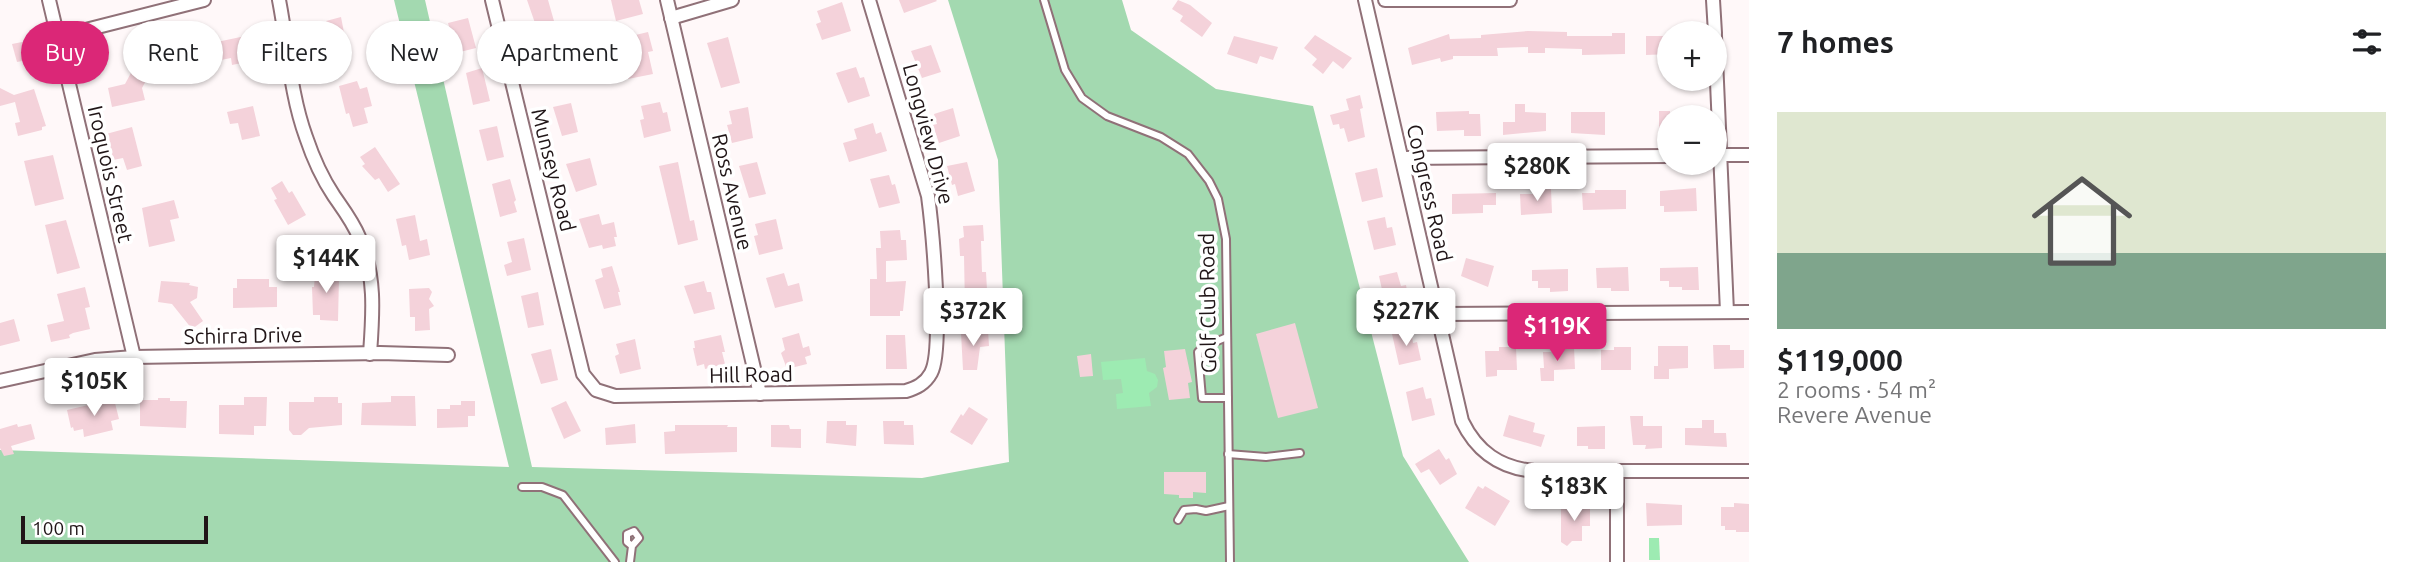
<!DOCTYPE html>
<html lang="en">
<head>
<meta charset="utf-8">
<style>
	body { margin:0; font-family:Ubuntu,sans-serif; background:#f6f6f6; color:#202124; height:100vh; display:flex; flex-direction:column; font-size:26px; white-space:nowrap }
	* { box-sizing:border-box; margin:0 }
	p { font-size:23px; color:#757577 }
	.icon { flex:none; width:38px; height:38px; fill:none; stroke:currentColor; stroke-width:2; stroke-linecap:round; stroke-linejoin:round }
	.map { position:relative; flex:1; overflow:hidden }
	.panel { display:flex; flex-direction:column; background:#fff; width:665px }
	.panel>* { flex:none }
	.guide { position:absolute; left:21px; top:21px; width:665px; height:63px; display:flex; gap:14px }
	.tools { position:absolute; left:1657px; top:21px; display:grid; gap:14px }
	.tools a { display:grid; place-items:center; width:70px; height:70px; border-radius:50%; background:#fff; box-shadow:0 2px 5px #0004; font-size:35px }
	.scale { position:absolute; left:21px; bottom:18px; width:187px; box-sizing:border-box; padding-left:7px; border:4px solid #201517; border-top:0; font-size:19px; line-height:24px; white-space:nowrap; color:#201517; -webkit-text-stroke:5px #fff; paint-order:stroke }
	.price { position:absolute; translate:-50% -60px; padding:0 16px; border-radius:7px; background:#fff; color:#222; font-size:23px; line-height:46px; filter:drop-shadow(0 2px 4px #0008) }
	.price::after { content:''; position:absolute; left:50%; top:42px; width:21px; height:16px; margin-left:-10px; background:inherit; clip-path:polygon(0 0,100% 0,50% 100%) }
	.price.on { background:#db2777; color:#fff }
	ul { padding:0; list-style:none }
	li { display:grid; align-content:center; gap:14px; height:371px; padding:0 28px }
	li+li { border-top:2px solid #e0e0e0 }
	li span { display:grid; place-items:center; height:217px; border-radius:0px; color:#555 }
	li>.icon { margin-inline-start:auto }
	span .icon { width:126px; height:126px; fill:#fffc; stroke-width:1 }
	li b { font-size:30px }
	h2 { display:flex; justify-content:space-between; align-items:center; height:84px; padding:0 28px; font-size:30px }
	.tag { padding:0 24px; border-radius:32px; background:#fff; box-shadow:0 2px 5px #0004; font-size:24px; line-height:63px }
	.tag.on { background:#db2777; color:#fff }
	main { display:flex; flex:1; min-height:0 }
	.map>svg:first-child { display:block }
	.green { fill:#a3d9b0 }
	.water { fill:#9debb2 }
	.building { fill:#f4d2da }
	.lines { fill:none; stroke-linecap:round; stroke-linejoin:round }
	.lane-casing { stroke:#907178; stroke-width:10 }
	.street-casing { stroke:#907178; stroke-width:16 }
	.lane { stroke:#fff; stroke-width:6 }
	.street { stroke:#fff; stroke-width:12 }
	.labels { text-anchor:middle; stroke-width:7; stroke-linejoin:round; paint-order:stroke }
	.street-label { font-size:21px; fill:#201517; stroke:#fff }
</style>
</head>
<body>
<main>
<div class="map">
<svg width="1749" height="562" viewBox="0 0 1749 562">
	<rect width="100%" height="100%" fill="#fff8f9"/>
	<path class="green" d="M394,0H425L532,467L922,478L1009,462L998,160L948,0H1122L1131,30L1216,89L1313,106L1403,456L1469,562H0V450L509,467Z"/>
	<g class="water">
		<path d="M1145,358L1147,371L1155,374L1158,380L1157,387L1149,393L1151,406L1117,409L1116,394L1123,393L1121,379L1103,380L1101,362Z"/>
		<path d="M1649,538H1659L1660,560H1649Z"/>
	</g>
	<g class="building">
		<path d="M527,0H548L554,21L536,26Z"/>
		<path d="M611,0H639L643,14L616,21Z"/>
		<path d="M899,0H936L937,1L904,13Z"/>
		<path d="M1178,0L1190,5L1212,23L1202,37L1180,21L1183,16L1172,9Z"/>
		<path d="M842,2L851,31L822,40L816,24L821,22L817,11Z"/>
		<path d="M341,17L349,58L331,63L324,46L327,45L325,35L329,34L326,21Z"/>
		<path d="M468,18L476,48L456,53L448,23Z"/>
		<path d="M1528,31L1567,32V36H1612V33H1625V54L1582,55V49L1545,48V53H1528V47L1497,48L1498,56H1453V59L1441,62L1440,58L1412,65L1408,48L1449,34L1450,39L1481,38V35Z"/>
		<path d="M648,32L653,51L648,52L653,74L628,79L622,53L630,52L627,37Z"/>
		<path d="M250,35L256,60L232,65L231,58L221,60L217,42Z"/>
		<path d="M1315,35L1352,58L1343,69L1333,61L1323,74L1312,65L1317,59L1304,48Z"/>
		<path d="M1234,36L1278,47L1273,60L1260,56L1257,64L1227,54Z"/>
		<path d="M1646,36H1670V54L1646,55Z"/>
		<path d="M728,37L740,83L721,88L707,43Z"/>
		<path d="M27,41L32,59L17,62L12,44Z"/>
		<path d="M931,45L941,72L922,78L911,51Z"/>
		<path d="M553,49L554,54L559,53L565,77L549,81L539,52Z"/>
		<path d="M138,60L150,67L147,73L149,75L142,88L145,100L112,107L108,88L125,84Z"/>
		<path d="M856,67L860,78L864,77L870,96L848,103L836,73Z"/>
		<path d="M482,68L490,101L473,105L466,73Z"/>
		<path d="M357,81L360,89L367,87L372,106L364,108L368,123L353,127L349,113L346,114L339,86Z"/>
		<path d="M0,88L14,95L34,89L46,126L42,127V130L18,136L15,123L20,122L15,102L0,106Z"/>
		<path d="M1360,95L1363,108L1360,109L1365,137L1348,142L1344,128L1340,129L1339,124L1333,125L1330,115L1349,110L1346,99Z"/>
		<path d="M660,102L663,113L667,112L671,131L644,138L640,120L644,119L641,106Z"/>
		<path d="M571,103L578,132L562,136L553,107Z"/>
		<path d="M1515,104H1525V112L1546,113V131L1503,135V122H1515Z"/>
		<path d="M253,106L260,136L242,140L238,123L230,124L227,112Z"/>
		<path d="M748,107L753,138L732,143L727,125L732,124L729,111Z"/>
		<path d="M953,108L960,136L939,143L933,125L937,124L934,114Z"/>
		<path d="M1469,111V114H1480L1481,136H1464V130L1437,131L1436,112Z"/>
		<rect x="1659" y="111" width="11" height="23"/>
		<path d="M1571,112H1605V135L1571,133Z"/>
		<path d="M873,123L876,134L881,132L887,151L849,162L843,143L857,139L854,129Z"/>
		<path d="M497,126L504,157L487,161L479,130Z"/>
		<path d="M132,127L142,166L127,170L123,158L113,160L106,134Z"/>
		<path d="M375,147L400,184L388,192L379,178L375,180L362,166L365,164L360,157Z"/>
		<path d="M53,155L64,199L35,206L24,161Z"/>
		<path d="M590,158L597,185L576,192L566,164Z"/>
		<path d="M678,162L690,221L694,220L698,240L678,245L659,166Z"/>
		<path d="M757,162L766,194L749,198L739,166Z"/>
		<path d="M967,162L975,191L958,196L955,184L952,185L947,166Z"/>
		<path d="M1377,168L1383,197L1362,202L1355,173Z"/>
		<path d="M889,175L892,185L895,184L900,203L879,208L870,179Z"/>
		<path d="M510,179L516,200L514,202L517,212L500,217L492,184Z"/>
		<path d="M282,181L289,193L292,191L306,215L288,225L274,200L277,199L271,188Z"/>
		<path d="M1696,188L1697,211L1664,212V206H1660V191Z"/>
		<path d="M1551,189L1552,213L1521,215L1520,194H1534V190Z"/>
		<path d="M1595,190H1626V209L1583,210L1582,193H1595Z"/>
		<path d="M1496,193V205H1483V213L1452,214V194Z"/>
		<path d="M174,200L179,218L170,220L175,241L149,247L142,208Z"/>
		<path d="M599,214L602,225L614,222L617,237H614L616,246L603,249L602,245L589,248L579,219Z"/>
		<path d="M415,215L420,241L427,239L430,255L409,260L406,245L402,246L396,219Z"/>
		<path d="M1385,217L1387,228L1392,227L1396,245L1374,250L1367,221Z"/>
		<path d="M776,219L783,249L759,255L754,236L758,235L755,224Z"/>
		<path d="M66,220L80,268L57,274L45,225Z"/>
		<path d="M983,225L984,241H981L982,272H986L988,308H965L964,256H960L959,239L964,237L963,226Z"/>
		<path d="M900,230L901,240H906L907,260L886,261V282L906,281L903,311H900V316H870V279H877L876,248H881L880,231Z"/>
		<path d="M524,238L531,270L507,276L504,265L512,262L507,242Z"/>
		<path d="M1466,258L1494,266L1488,287L1461,276Z"/>
		<path d="M322,265H333V278H339L338,321L320,320V315H313L312,287H314L315,275H322Z"/>
		<path d="M612,266L620,292H618L621,305L604,309L595,280L603,277L601,269Z"/>
		<path d="M1628,267L1629,291H1611V288H1597L1596,268Z"/>
		<path d="M1698,267L1699,290H1682V287H1669V281H1660V268Z"/>
		<path d="M1568,269V291L1550,292V288H1538V281H1532V270Z"/>
		<path d="M1397,272L1401,286L1406,285L1409,302L1386,308L1379,276Z"/>
		<path d="M784,273L788,286L799,283L803,301L775,308L766,278Z"/>
		<path d="M237,279H269V287H277V307L233,308V288H237Z"/>
		<path d="M161,281L190,283L189,285L198,287L197,298L190,302L203,321L192,329L172,304L158,302Z"/>
		<path d="M704,281L707,292H711L715,309L694,314L684,286Z"/>
		<path d="M85,287L90,307L85,308L90,329L73,333L69,335L70,338L51,342L47,325L64,321L57,294Z"/>
		<path d="M429,288L432,292L429,299L434,306L429,309L430,330L415,331V317H410L409,289Z"/>
		<path d="M538,292L544,325L528,328L521,296Z"/>
		<path d="M14,319L20,341L0,346V323Z"/>
		<path d="M1295,323L1318,408L1278,418L1256,334Z"/>
		<path d="M988,330L989,346L980,347L977,370H963L961,333Z"/>
		<path d="M1411,330L1413,343L1417,342L1421,360L1399,365L1392,334Z"/>
		<path d="M799,333L803,348L809,346L811,355L805,357L807,364L787,369L781,353L785,350L782,338Z"/>
		<path d="M721,335L725,352H722L725,364L705,369L704,364L697,366L693,348H695L694,341Z"/>
		<path d="M886,335H905L907,369H886Z"/>
		<path d="M635,339L641,369L620,374L615,356L619,354L616,344Z"/>
		<path d="M1713,345H1730V350H1744V368L1714,369Z"/>
		<path d="M1658,346H1688V368L1669,369V379H1654V366H1658Z"/>
		<path d="M1499,347H1516L1517,370H1497V376L1486,377L1485,351H1499Z"/>
		<path d="M1574,347L1575,369L1554,370V381H1541L1540,368H1544L1543,352H1557V348Z"/>
		<path d="M1614,347H1631V370H1601V350H1614Z"/>
		<path d="M551,349L558,380L541,384L531,354Z"/>
		<path d="M1185,349L1192,382L1188,383L1190,398L1169,400L1163,368L1166,367L1164,351Z"/>
		<path d="M1091,354L1093,376L1080,377L1077,356Z"/>
		<path d="M1423,387L1426,399L1431,398L1435,415L1412,421L1406,392Z"/>
		<path d="M391,396H415L416,426L361,425L362,403L391,402Z"/>
		<path d="M244,397H267L266,426H254V435L219,434V405H244Z"/>
		<path d="M314,397H338V403H342V425L309,428L301,435H293L289,430V402H314Z"/>
		<path d="M158,398H170V401H187L186,428L140,426V400H158Z"/>
		<path d="M114,399L119,419L111,421L113,430L84,437L83,429L74,431L73,427L71,428L67,410Z"/>
		<path d="M461,401H475V416H468V427L437,428V409H450V405H461Z"/>
		<path d="M566,401L581,431L564,439L551,408Z"/>
		<path d="M969,407L988,419L972,445L950,432L961,414L963,416Z"/>
		<path d="M1509,415L1535,423L1533,432L1545,435L1541,447L1503,436Z"/>
		<path d="M1630,416H1643V426H1662V448L1645,449L1646,445H1633Z"/>
		<path d="M1702,420H1714V433H1726L1727,447L1685,445V428H1702Z"/>
		<path d="M827,421H846V425H857L856,446L826,443Z"/>
		<path d="M883,421H904V425H913L914,445L884,444Z"/>
		<path d="M17,424L18,427L31,424L35,439L11,446L14,454L4,456L0,448V429Z"/>
		<path d="M635,424L636,443L606,445L605,428Z"/>
		<path d="M675,425H728L727,427H737V452L665,454L664,432L675,431Z"/>
		<path d="M771,425H789L790,429H801V448L771,447Z"/>
		<path d="M1605,426V449H1588V446H1577V427Z"/>
		<path d="M1439,449L1446,460L1449,458L1457,474L1440,485L1429,469L1421,473L1415,464Z"/>
		<path d="M1164,472H1206V493L1193,492V498H1179V495L1164,494Z"/>
		<path d="M1478,486L1483,489L1485,486L1510,501L1495,526L1465,508Z"/>
		<path d="M1646,503L1682,505V525L1647,526Z"/>
		<path d="M1734,503L1749,504V532H1736V530H1725V526H1721V507H1734Z"/>
		<path d="M1576,505H1590V526H1582V541H1572L1567,546L1561,542V509H1570Z"/>
	</g>
	<g class="lines">
		<defs>
			<g id="lane">
				<path d="M1044,0L1065,70L1082,98L1107,116L1161,137L1188,154L1209,181L1218,199L1226,239L1230,562"/>
				<path d="M1227,337L1203,347L1198,352L1202,398H1228"/>
				<path d="M1228,454L1266,457L1300,453"/>
				<path d="M522,487H542L563,495L615,562"/>
				<path d="M1178,520L1184,510L1196,509L1206,511L1229,506"/>
				<path d="M630,562L632,546L639,538L634,531L627,534V542L632,546"/>
			</g>
			<g id="street">
				<path d="M49,0L134,357"/>
				<path d="M279,0C288,46 290,93 306,137C313,158 322,178 334,196C343,209 353,222 359,237C376,275 373,313 370,354"/>
				<path d="M492,0L583,374L596,390L615,396L906,391C916,388 925,384 931,373C944,350 932,226 928,196L869,0"/>
				<path d="M667,0L760,394"/>
				<path d="M1365,0L1462,421C1477,452 1500,468 1534,471H1749"/>
				<path d="M1385,0H1510"/>
				<path d="M1713,0L1715,33"/>
				<path d="M671,18L732,0"/>
				<path d="M1715,36L1727,312"/>
				<path d="M58,37L204,0"/>
				<path d="M1715,155H1749"/>
				<path d="M1402,158L1670,156"/>
				<path d="M1438,314L1749,312"/>
				<path d="M0,381L95,360L134,357L380,353L448,355"/>
				<path d="M1617,562V471"/>
			</g>
		</defs>
		<use href="#lane" class="lane-casing"/>
		<use href="#street" class="street-casing"/>
		<use href="#lane" class="lane"/>
		<use href="#street" class="street"/>
	</g>
	<g class="labels">
		<g class="street-label">
			<text transform="translate(928 134) rotate(75)" y="7">Longview Drive</text>
			<text transform="translate(553 170) rotate(76)" y="7">Munsey Road</text>
			<text transform="translate(110 174) rotate(77)" y="7">Iroquois Street</text>
			<text transform="translate(732 192) rotate(77)" y="7">Ross Avenue</text>
			<text transform="translate(1429 193) rotate(77)" y="7">Congress Road</text>
			<text transform="translate(1208 303) rotate(-91)" y="7">Golf Club Road</text>
			<text transform="translate(243 336) rotate(-1)" y="7">Schirra Drive</text>
			<text transform="translate(751 375) rotate(-1)" y="7">Hill Road</text>
		</g>
	</g>
</svg>
<div class="tools">
<a>+</a>
<a>−</a>
</div>
<div class="scale">100 m</div>
<b class="price" style="left:1537px;top:203px">$280K</b>
<b class="price" style="left:326px;top:295px">$144K</b>
<b class="price" style="left:973px;top:348px">$372K</b>
<b class="price" style="left:1406px;top:348px">$227K</b>
<b class="price on" style="left:1557px;top:363px">$119K</b>
<b class="price" style="left:94px;top:418px">$105K</b>
<b class="price" style="left:1574px;top:523px">$183K</b>
<div class="guide">
<a class="tag on">Buy</a>
<a class="tag">Rent</a>
<a class="tag">Filters</a>
<a class="tag">New</a>
<a class="tag">Apartment</a>
</div>
</div>
<section class="panel">
<h2>7 homes<svg class="icon" aria-label="filters" viewBox="0 0 24 24"><path d="M4 7h16M4 17h16"/><circle cx="9" cy="7" r="2"/><circle cx="15" cy="17" r="2"/></svg></h2>
<ul>
<li><span style="background:linear-gradient(#dfe7d0 65%,#7fa58c 0)"><svg class="icon" aria-label="home" viewBox="0 0 24 24"><path d="M3 11l9-7 9 7M6 9v11h12V9"/></svg></span><div><b>$119,000</b><p>2 rooms · 54 m²</p><p>Revere Avenue</p></div></li>
</ul>
</section>
</main>
</body>
</html>
